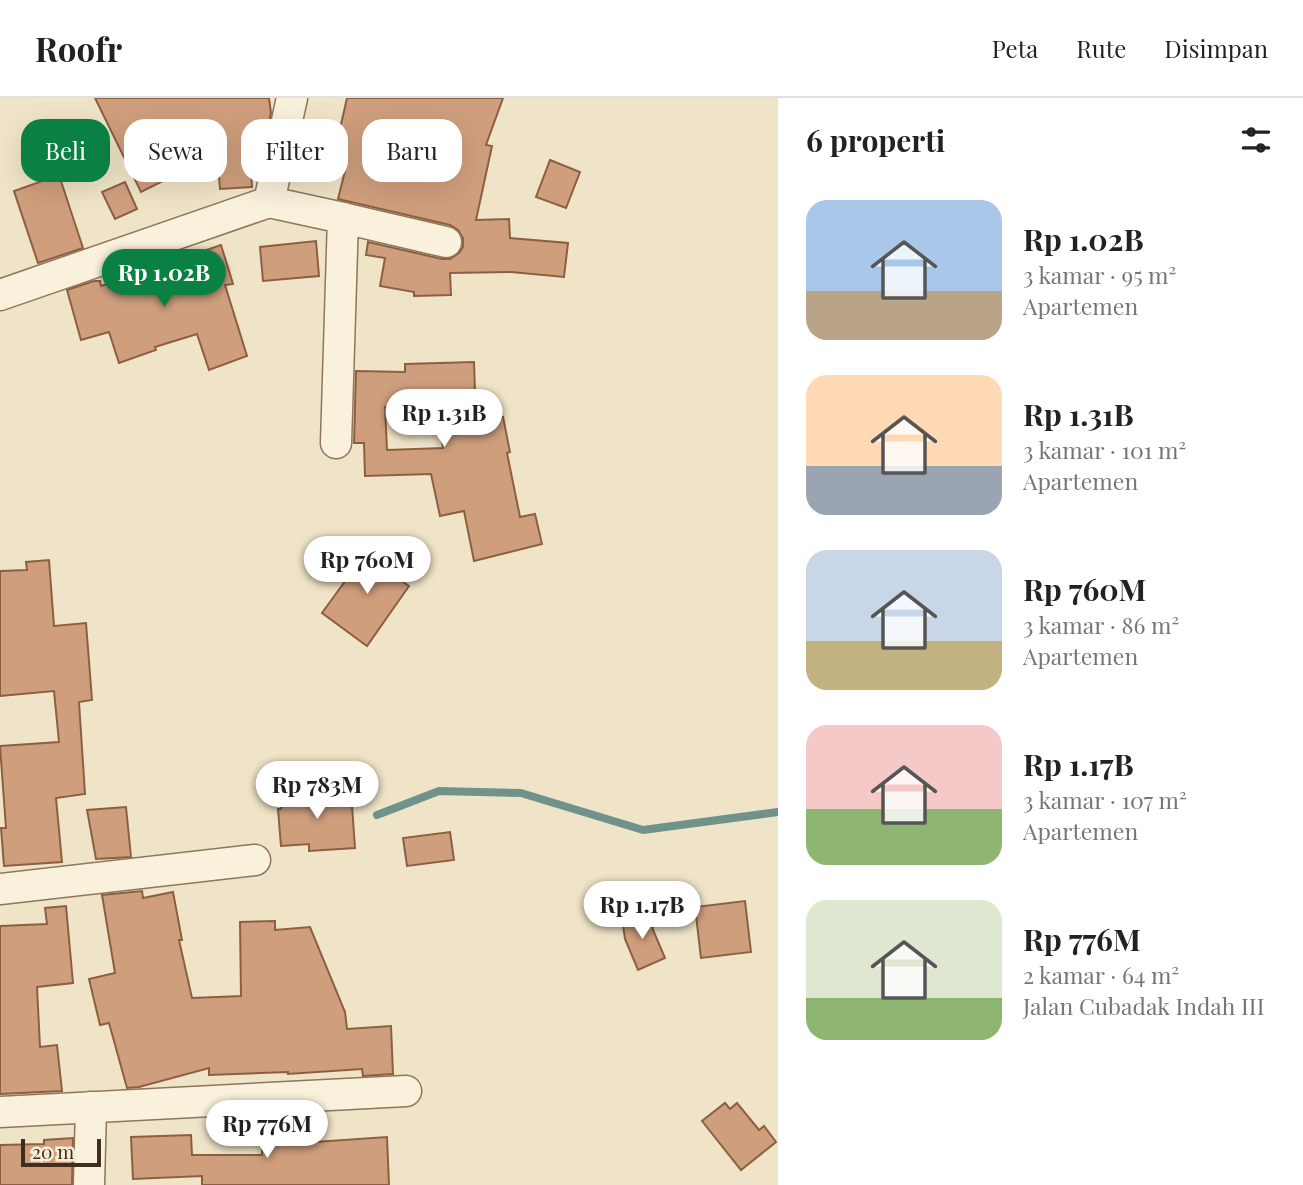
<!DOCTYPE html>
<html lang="id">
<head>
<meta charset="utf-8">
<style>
	body { margin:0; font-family:"Playfair Display",serif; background:#f6f6f6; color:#222; height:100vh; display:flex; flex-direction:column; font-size:26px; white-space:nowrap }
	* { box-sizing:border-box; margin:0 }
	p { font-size:23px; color:#767676 }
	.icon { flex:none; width:38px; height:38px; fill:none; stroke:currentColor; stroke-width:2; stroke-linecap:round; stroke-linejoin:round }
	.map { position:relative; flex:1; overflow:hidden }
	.side { display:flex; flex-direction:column; background:#fff; width:525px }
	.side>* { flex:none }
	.banner { position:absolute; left:21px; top:21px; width:651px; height:63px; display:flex; gap:14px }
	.scale { position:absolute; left:21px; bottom:18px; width:80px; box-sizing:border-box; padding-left:7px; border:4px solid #3d2e20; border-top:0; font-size:19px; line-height:24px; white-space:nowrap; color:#3d2e20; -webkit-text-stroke:5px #f7eed8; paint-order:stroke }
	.price { position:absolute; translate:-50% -60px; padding:0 16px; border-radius:24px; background:#fff; color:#222; font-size:23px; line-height:46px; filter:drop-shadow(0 2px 4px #0008) }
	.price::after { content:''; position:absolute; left:50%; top:42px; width:21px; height:16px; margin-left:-10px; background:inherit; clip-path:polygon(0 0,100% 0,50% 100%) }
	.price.on { background:#0b8043; color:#fff }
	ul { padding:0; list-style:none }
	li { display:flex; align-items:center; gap:21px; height:175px; padding:0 28px }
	li span { display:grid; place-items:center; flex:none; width:196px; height:140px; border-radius:21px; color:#555 }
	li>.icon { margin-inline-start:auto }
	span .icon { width:84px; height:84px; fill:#fffc; stroke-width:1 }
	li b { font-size:30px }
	h2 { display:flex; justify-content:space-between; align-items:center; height:84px; padding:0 28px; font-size:30px }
	.chip { padding:0 24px; border-radius:21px; background:#fff; box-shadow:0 7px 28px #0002; font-size:24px; line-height:63px }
	.chip.on { background:#0b8043; color:#fff }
	header { display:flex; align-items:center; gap:42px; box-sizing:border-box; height:98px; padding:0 35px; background:#fff; border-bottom:2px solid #e0e0e0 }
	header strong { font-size:33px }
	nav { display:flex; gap:38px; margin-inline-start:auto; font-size:24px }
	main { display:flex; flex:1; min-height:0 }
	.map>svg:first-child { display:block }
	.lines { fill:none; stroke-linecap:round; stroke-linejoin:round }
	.stream { stroke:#6f938a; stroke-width:8 }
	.building { fill:#cf9f7d; stroke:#8d5f41; stroke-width:2; fill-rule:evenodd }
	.minor-casing { stroke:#8d765c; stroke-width:33 }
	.minor { stroke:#faf1dc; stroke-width:30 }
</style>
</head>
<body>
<header>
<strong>Roofr</strong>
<nav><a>Peta</a><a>Rute</a><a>Disimpan</a></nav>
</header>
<main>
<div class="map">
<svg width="778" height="1087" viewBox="0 0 778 1087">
	<rect width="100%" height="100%" fill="#f0e4c8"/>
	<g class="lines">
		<path class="stream" d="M377,717L439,693L521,695L643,732L778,714"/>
	</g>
	<g class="building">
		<path d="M95,0H269L271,15L267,34L249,36L252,89L220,91L217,56L141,94Z"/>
		<path d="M347,0H503L486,47L492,48L476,122L509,121L510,140L568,145L564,179L511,174L450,175L451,197L414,198V194L380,188L385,160L366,157L368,144L442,161H450L459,155L463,149V140L458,132L450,127L338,101L346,69L332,66Z"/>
		<path d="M550,62L580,74L566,110L536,99Z"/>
		<path d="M59,77L83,150L38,165L14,93Z"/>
		<path d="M125,84L137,111L115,121L102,94Z"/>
		<path d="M316,143L319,178L263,183L260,149Z"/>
		<path d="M221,147L233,186L225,187L247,258L209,272L197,236L155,249L156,252L119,265L109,234L81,242L67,192L94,183H100L101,188Z"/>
		<path d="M474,264L476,324L503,319L510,354L507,355L520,419L535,416L542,446L474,463L464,413L440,418L431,376L365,378L364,345H354L356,273L405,274V266ZM435,308L443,350L387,352L385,309Z"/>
		<path d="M375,442L394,457L384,471L409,488L367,548L322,515Z"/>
		<path d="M49,462L54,528L86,525L92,602L79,604L85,696L56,700L62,764L4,768L1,730H6L0,648L59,644L54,593L0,598V473L27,472L26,464Z"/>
		<path d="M351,693L355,750L309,753V746L281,748L278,711H281V697Z"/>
		<path d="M126,709L131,759L96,761L87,712Z"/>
		<path d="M450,734L454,762L407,768L403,740Z"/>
		<path d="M142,793L143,800L173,794L182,842H179L192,900L241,898L240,824L275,823V832L310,829L345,914L347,931L391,928L393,976L363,978L362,971L288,976V974L209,977V970L139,989L127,990L109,925L100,927L89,881L115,875L102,797Z"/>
		<path d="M745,803L751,854L701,860L695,809Z"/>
		<path d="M66,808L73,885L37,889L40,949L57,947L62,993L0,996V828L47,826L45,810Z"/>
		<path d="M650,816L653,832L665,860L638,872L625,841L622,820Z"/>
		<path d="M725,1005L730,1011L737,1005L759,1032L764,1028L776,1044L741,1072L702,1023Z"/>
		<path d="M262,1021H300V1045L387,1039L389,1087H202V1078L133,1081L131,1039L191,1037L192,1057H262Z"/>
		<path d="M73,1040L72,1087H0V1047L44,1046V1042Z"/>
	</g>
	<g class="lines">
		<defs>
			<g id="minor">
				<path d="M269,104L343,120L336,345"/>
				<path d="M343,120L446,144"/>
				<path d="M0,197L269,104L292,0"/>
				<path d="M0,791L255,762"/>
				<path d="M0,1014L406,993"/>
				<path d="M89,1087L91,1009"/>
			</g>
		</defs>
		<use href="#minor" class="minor-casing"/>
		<use href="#minor" class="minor"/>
	</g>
</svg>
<div class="scale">20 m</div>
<b class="price on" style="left:164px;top:211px">Rp 1.02B</b>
<b class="price" style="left:444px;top:351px">Rp 1.31B</b>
<b class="price" style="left:367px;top:498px">Rp 760M</b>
<b class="price" style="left:317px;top:723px">Rp 783M</b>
<b class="price" style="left:642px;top:843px">Rp 1.17B</b>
<b class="price" style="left:267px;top:1062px">Rp 776M</b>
<div class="banner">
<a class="chip on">Beli</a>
<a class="chip">Sewa</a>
<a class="chip">Filter</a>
<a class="chip">Baru</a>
</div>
</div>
<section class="side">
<h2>6 properti<svg class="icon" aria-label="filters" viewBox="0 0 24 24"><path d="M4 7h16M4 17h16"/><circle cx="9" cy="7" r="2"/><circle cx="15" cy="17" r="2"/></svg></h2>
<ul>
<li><span style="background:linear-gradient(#a9c7e8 65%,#b9a48a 0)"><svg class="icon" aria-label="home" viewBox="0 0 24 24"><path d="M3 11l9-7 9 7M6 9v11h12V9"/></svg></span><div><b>Rp 1.02B</b><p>3 kamar · 95 m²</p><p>Apartemen</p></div></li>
<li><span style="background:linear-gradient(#ffd9b3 65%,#9aa5b1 0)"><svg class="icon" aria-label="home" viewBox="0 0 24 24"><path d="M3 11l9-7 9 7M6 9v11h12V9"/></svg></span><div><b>Rp 1.31B</b><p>3 kamar · 101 m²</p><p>Apartemen</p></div></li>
<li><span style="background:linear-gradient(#c9d6e8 65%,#c2b280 0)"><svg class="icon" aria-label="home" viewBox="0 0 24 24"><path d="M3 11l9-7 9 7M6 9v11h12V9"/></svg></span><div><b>Rp 760M</b><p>3 kamar · 86 m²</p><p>Apartemen</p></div></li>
<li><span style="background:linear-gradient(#f6c9c9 60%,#8fb573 0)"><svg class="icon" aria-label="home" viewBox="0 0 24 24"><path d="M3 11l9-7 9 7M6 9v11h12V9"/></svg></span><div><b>Rp 1.17B</b><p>3 kamar · 107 m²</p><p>Apartemen</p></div></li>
<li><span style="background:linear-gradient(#dfe7d0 70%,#8fb573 0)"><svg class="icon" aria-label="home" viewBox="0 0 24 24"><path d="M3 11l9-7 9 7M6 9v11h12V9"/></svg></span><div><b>Rp 776M</b><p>2 kamar · 64 m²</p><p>Jalan Cubadak Indah III</p></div></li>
</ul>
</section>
</main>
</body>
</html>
